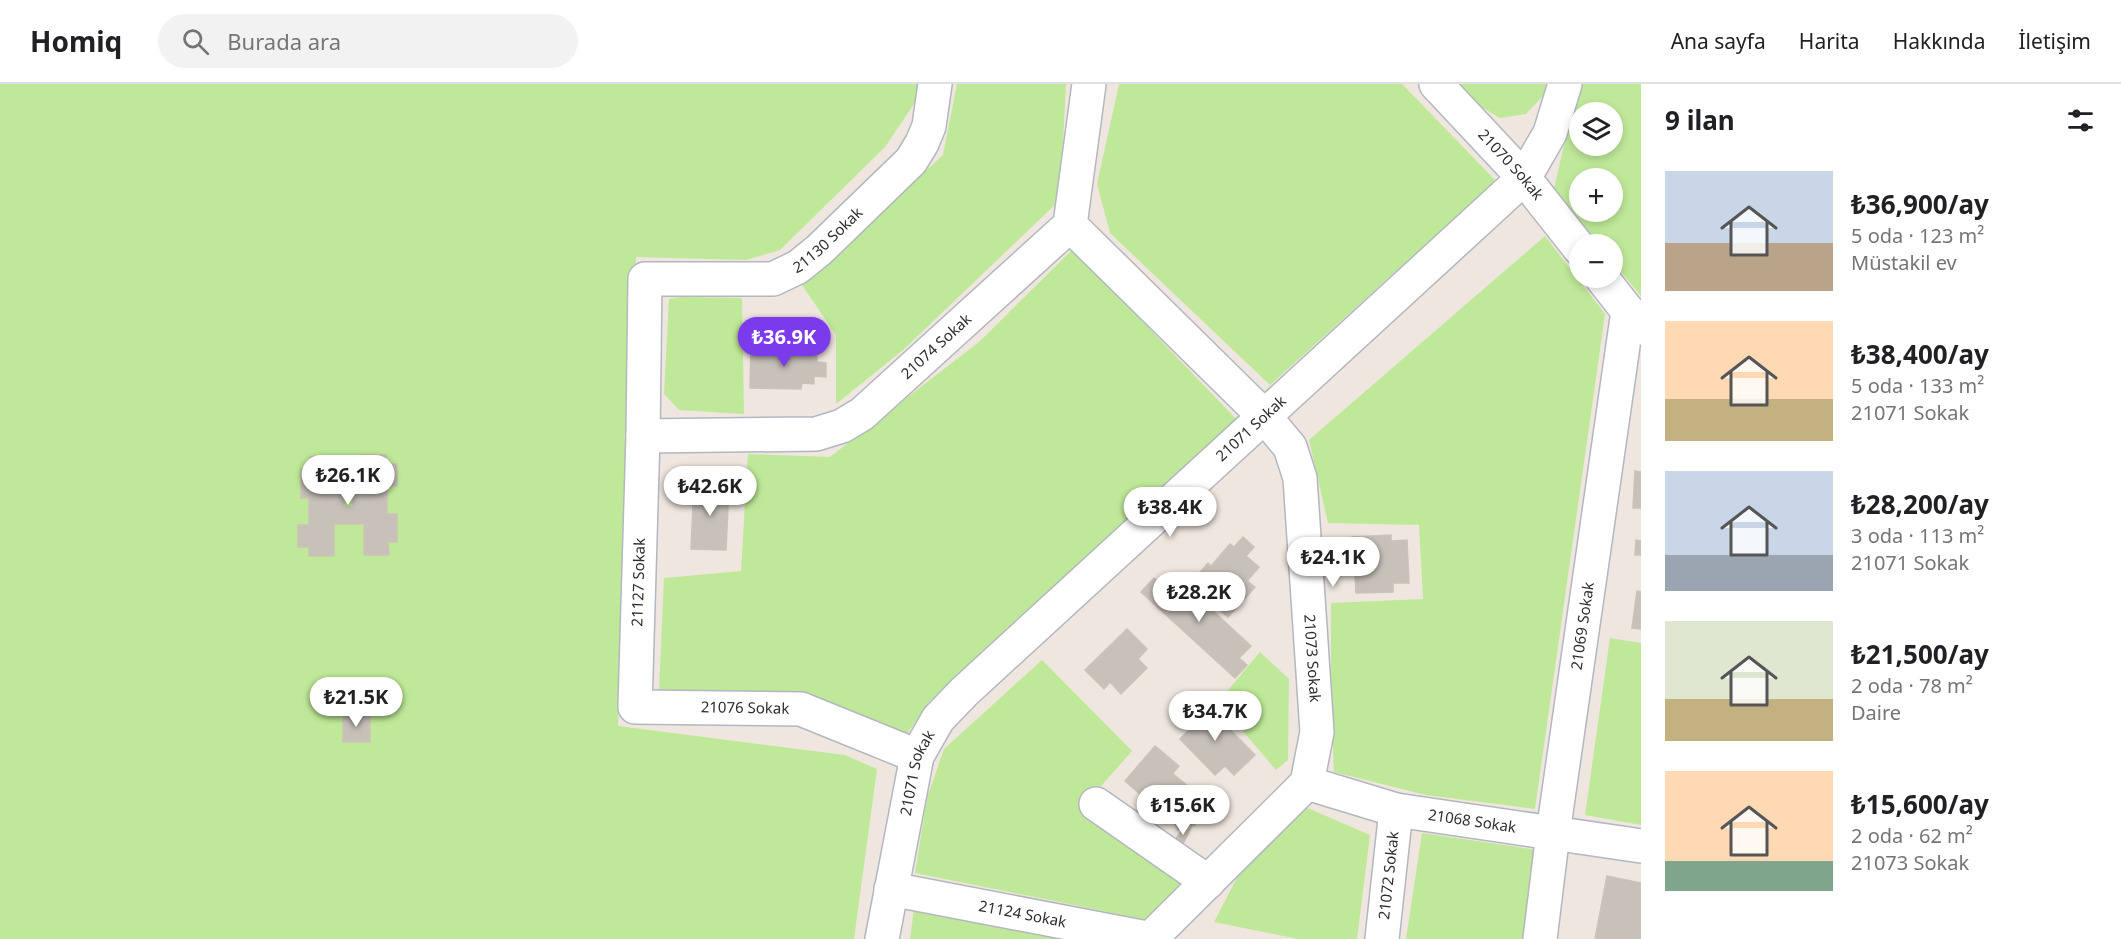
<!DOCTYPE html>
<html lang="tr">
<head>
<meta charset="utf-8">
<style>
	body { margin:0; font-family:"Noto Sans",sans-serif; background:#f2f2f2; color:#202124; height:100vh; display:flex; flex-direction:column; font-size:22px; white-space:nowrap }
	* { box-sizing:border-box; margin:0 }
	p { font-size:20px; color:#757577 }
	.icon { flex:none; width:33px; height:33px; fill:none; stroke:currentColor; stroke-width:2; stroke-linecap:round; stroke-linejoin:round }
	.map { position:relative; flex:1; overflow:hidden }
	.panel { display:flex; flex-direction:column; background:#fff; width:480px }
	.panel>* { flex:none }
	.controls { position:absolute; left:1569px; top:18px; display:grid; gap:12px }
	.controls a { display:grid; place-items:center; width:54px; height:54px; border-radius:50%; background:#fff; box-shadow:0 3px 9px #0003; font-size:30px }
	.price { position:absolute; translate:-50% -51px; padding:0 14px; border-radius:21px; background:#fff; color:#222; font-size:20px; line-height:39px; filter:drop-shadow(0 2px 3px #0008) }
	.price::after { content:''; position:absolute; left:50%; top:36px; width:18px; height:14px; margin-left:-9px; background:inherit; clip-path:polygon(0 0,100% 0,50% 100%) }
	.price.current { background:#7c3aed; color:#fff }
	ul { padding:0; list-style:none }
	li { display:flex; align-items:center; gap:18px; height:150px; padding:0 24px }
	li span { display:grid; place-items:center; flex:none; width:168px; height:120px; border-radius:0px; color:#555 }
	li>.icon { margin-inline-start:auto }
	span .icon { width:72px; height:72px; fill:#fffc; stroke-width:1 }
	li b { font-size:26px }
	h2 { display:flex; justify-content:space-between; align-items:center; height:72px; padding:0 24px; font-size:26px }
	header { display:flex; align-items:center; gap:36px; box-sizing:border-box; height:84px; padding:0 30px; background:#fff; border-bottom:2px solid #e0e0e0 }
	header strong { font-size:28px }
	nav { display:flex; gap:33px; margin-inline-start:auto; font-size:21px }
	.search { width:420px; height:54px; background:#f2f2f2; display:flex; align-items:center; gap:15px; box-sizing:border-box; padding:0 21px; border-radius:33px; color:#757577; font-size:22px }
	main { display:flex; flex:1; min-height:0 }
	.map>svg:first-child { display:block }
	.green { fill:#bfe998; fill-rule:evenodd }
	.building { fill:#c8c1ba; stroke:#cbc2b8; stroke-width:1.5 }
	.lines { fill:none; stroke-linecap:round; stroke-linejoin:round }
	.minor-casing { stroke:#b3b7c1; stroke-width:36 }
	.minor { stroke:#fff; stroke-width:33 }
	.labels { text-anchor:middle; stroke-width:6; stroke-linejoin:round; paint-order:stroke }
	.street-label { font-size:15px; fill:#2d2d2d; stroke:#fff }
</style>
</head>
<body>
<header>
<strong>Homiq</strong>
<div class="search"><svg class="icon" aria-label="search" viewBox="0 0 24 24"><circle cx="10" cy="10" r="6"/><path d="M15 15l6 6"/></svg>Burada ara</div>
<nav><a>Ana sayfa</a><a>Harita</a><a>Hakkında</a><a>İletişim</a></nav>
</header>
<main>
<div class="map">
<svg width="1641" height="855" viewBox="0 0 1641 855">
	<rect width="100%" height="100%" fill="#efe6df"/>
	<g class="green">
		<path d="M0,0H919L920,11L885,63L780,166L746,176L636,173L618,642L845,671L877,685L854,855H0Z"/>
		<path d="M957,0H1066L1060,116L903,266L836,320V251L802,201L943,71Z"/>
		<path d="M1119,0H1402L1496,97L1270,301L1110,149L1097,100Z"/>
		<path d="M1454,0H1546L1544,11L1526,30L1500,34L1468,15Z"/>
		<path d="M1578,0H1641V212L1613,178L1612,160H1597L1553,109ZM1580,28H1612V62H1580ZM1580,94H1612V128H1580Z"/>
		<path d="M1545,152L1605,230L1535,725L1426,711L1334,688L1331,604V519L1423,515L1419,441L1328,439L1309,356Z"/>
		<path d="M1073,165L1237,336L928,619L907,650L806,613L659,607L664,494L741,487L748,370L830,373L979,258Z"/>
		<path d="M681,213L742,214L744,330L679,326L664,310L669,215Z"/>
		<path d="M1610,554L1641,559V741L1585,731Z"/>
		<path d="M1260,568L1289,595L1288,676L1276,686L1218,618Z"/>
		<path d="M1042,576L1132,667L1080,726L1192,799L1148,836L915,789L927,714L944,665Z"/>
		<path d="M1303,722L1370,751L1357,855H1298L1214,838L1238,792Z"/>
		<path d="M1422,749L1537,766L1523,855H1406Z"/>
		<path d="M914,825L1087,855H910Z"/>
	</g>
	<g class="building">
		<path d="M774,256H783V267L817,268V278L826,279V293L814,292V300L802,299L801,305L750,304L751,263L773,264Z"/>
		<path d="M362,371H386V380H397V402H387V430H397V458H388L389,471H364V440H334V472H309V463H298V441H309V414H301V385H310V373L335,372V404H344V423H353V404H362Z"/>
		<path d="M1635,387L1641,388V424H1633Z"/>
		<path d="M694,400L729,401L726,466L691,465Z"/>
		<path d="M1391,451V457L1407,456L1409,499H1393V508L1356,509L1355,489L1366,488L1365,471L1353,472L1352,453Z"/>
		<path d="M1243,453L1254,463L1246,472L1259,483L1247,497L1255,503L1228,533L1190,500L1208,479L1211,482L1230,460L1234,463Z"/>
		<path d="M1636,456L1641,457V471H1635Z"/>
		<path d="M1174,491L1251,562L1239,574L1247,581L1235,594L1141,508L1154,494L1163,502Z"/>
		<path d="M1637,507L1641,508V545L1632,544Z"/>
		<path d="M1127,545L1147,565L1138,575L1147,584L1121,610L1110,598L1104,605L1085,586Z"/>
		<path d="M1204,619L1255,671L1234,691L1225,682L1215,691L1180,655L1192,643L1185,637Z"/>
		<rect x="343" y="631" width="27" height="27"/>
		<path d="M1155,662L1179,682L1148,717L1125,697Z"/>
		<path d="M1172,689L1194,707L1166,740L1145,721Z"/>
		<path d="M1181,727L1195,741L1178,746L1173,737Z"/>
		<path d="M1191,744L1183,760L1176,755L1182,746Z"/>
		<path d="M1607,792L1641,799V855H1595Z"/>
	</g>
	<g class="lines">
		<defs>
			<g id="minor">
				<path id="s1" d="M1436,0L1524,94L1580,165"/>
				<path id="s2" d="M1070,141L1265,333L1290,363L1300,394L1317,648L1307,699L1150,855"/>
				<path d="M1602,194L1641,244"/>
				<path id="s3" d="M643,352L816,350L842,342L862,330L1070,141L1089,0"/>
				<path id="s4" d="M917,672L801,625L635,623L643,352L645,195H773L798,183L819,166L911,77L922,59L929,42L935,0"/>
				<path id="s5" d="M1307,699L1396,726L1641,762"/>
				<path d="M1096,720L1208,798"/>
				<path id="s6" d="M891,805L1152,855"/>
				<path id="s7" d="M882,855L917,672L938,635L964,608L1524,94L1550,49L1565,0"/>
				<path id="s8" d="M1382,855L1396,726"/>
				<path id="s9" d="M1540,855L1553,749L1628,227"/>
			</g>
		</defs>
		<use href="#minor" class="minor-casing"/>
		<use href="#minor" class="minor"/>
	</g>
	<g class="labels">
		<g class="street-label">
			<text dy="5" stroke="none"><textPath href="#s1" startOffset="110">21070 Sokak</textPath></text>
			<text dy="5" stroke="none"><textPath href="#s4" startOffset="915">21130 Sokak</textPath></text>
			<text dy="5" stroke="none"><textPath href="#s3" startOffset="324">21074 Sokak</textPath></text>
			<text dy="5" stroke="none"><textPath href="#s7" startOffset="656">21071 Sokak</textPath></text>
			<text dy="5" stroke="none"><textPath href="#s4" startOffset="416">21127 Sokak</textPath></text>
			<text dy="5" stroke="none"><textPath href="#s9" startOffset="316">21069 Sokak</textPath></text>
			<text dy="5" stroke="none"><textPath href="#s2" startOffset="526">21073 Sokak</textPath></text>
			<text transform="translate(745 624) rotate(1)" y="5">21076 Sokak</text>
			<text dy="5" stroke="none"><textPath href="#s7" startOffset="170">21071 Sokak</textPath></text>
			<text dy="5" stroke="none"><textPath href="#s5" startOffset="170">21068 Sokak</textPath></text>
			<text dy="5" stroke="none"><textPath href="#s8" startOffset="64">21072 Sokak</textPath></text>
			<text dy="5" stroke="none"><textPath href="#s6" startOffset="134">21124 Sokak</textPath></text>
		</g>
	</g>
</svg>
<div class="controls">
<a><svg class="icon" aria-label="layers" viewBox="0 0 24 24"><path d="M12 4l9 5-9 5-9-5zM3 14l9 5 9-5"/></svg></a>
<a>+</a>
<a>−</a>
</div>
<b class="price current" style="left:784px;top:284px">₺36.9K</b>
<b class="price" style="left:348px;top:422px">₺26.1K</b>
<b class="price" style="left:710px;top:433px">₺42.6K</b>
<b class="price" style="left:1170px;top:454px">₺38.4K</b>
<b class="price" style="left:1333px;top:504px">₺24.1K</b>
<b class="price" style="left:1199px;top:539px">₺28.2K</b>
<b class="price" style="left:356px;top:644px">₺21.5K</b>
<b class="price" style="left:1215px;top:658px">₺34.7K</b>
<b class="price" style="left:1183px;top:752px">₺15.6K</b>
</div>
<section class="panel">
<h2>9 ilan<svg class="icon" aria-label="filters" viewBox="0 0 24 24"><path d="M4 7h16M4 17h16"/><circle cx="9" cy="7" r="2"/><circle cx="15" cy="17" r="2"/></svg></h2>
<ul>
<li><span style="background:linear-gradient(#c9d6e8 60%,#b9a48a 0)"><svg class="icon" aria-label="home" viewBox="0 0 24 24"><path d="M3 11l9-7 9 7M6 9v11h12V9"/></svg></span><div><b>₺36,900/ay</b><p>5 oda · 123 m²</p><p>Müstakil ev</p></div></li>
<li><span style="background:linear-gradient(#ffd9b3 65%,#c2b280 0)"><svg class="icon" aria-label="home" viewBox="0 0 24 24"><path d="M3 11l9-7 9 7M6 9v11h12V9"/></svg></span><div><b>₺38,400/ay</b><p>5 oda · 133 m²</p><p>21071 Sokak</p></div></li>
<li><span style="background:linear-gradient(#c9d6e8 70%,#9aa5b1 0)"><svg class="icon" aria-label="home" viewBox="0 0 24 24"><path d="M3 11l9-7 9 7M6 9v11h12V9"/></svg></span><div><b>₺28,200/ay</b><p>3 oda · 113 m²</p><p>21071 Sokak</p></div></li>
<li><span style="background:linear-gradient(#dfe7d0 65%,#c2b280 0)"><svg class="icon" aria-label="home" viewBox="0 0 24 24"><path d="M3 11l9-7 9 7M6 9v11h12V9"/></svg></span><div><b>₺21,500/ay</b><p>2 oda · 78 m²</p><p>Daire</p></div></li>
<li><span style="background:linear-gradient(#ffd9b3 75%,#7fa58c 0)"><svg class="icon" aria-label="home" viewBox="0 0 24 24"><path d="M3 11l9-7 9 7M6 9v11h12V9"/></svg></span><div><b>₺15,600/ay</b><p>2 oda · 62 m²</p><p>21073 Sokak</p></div></li>
</ul>
</section>
</main>
</body>
</html>
